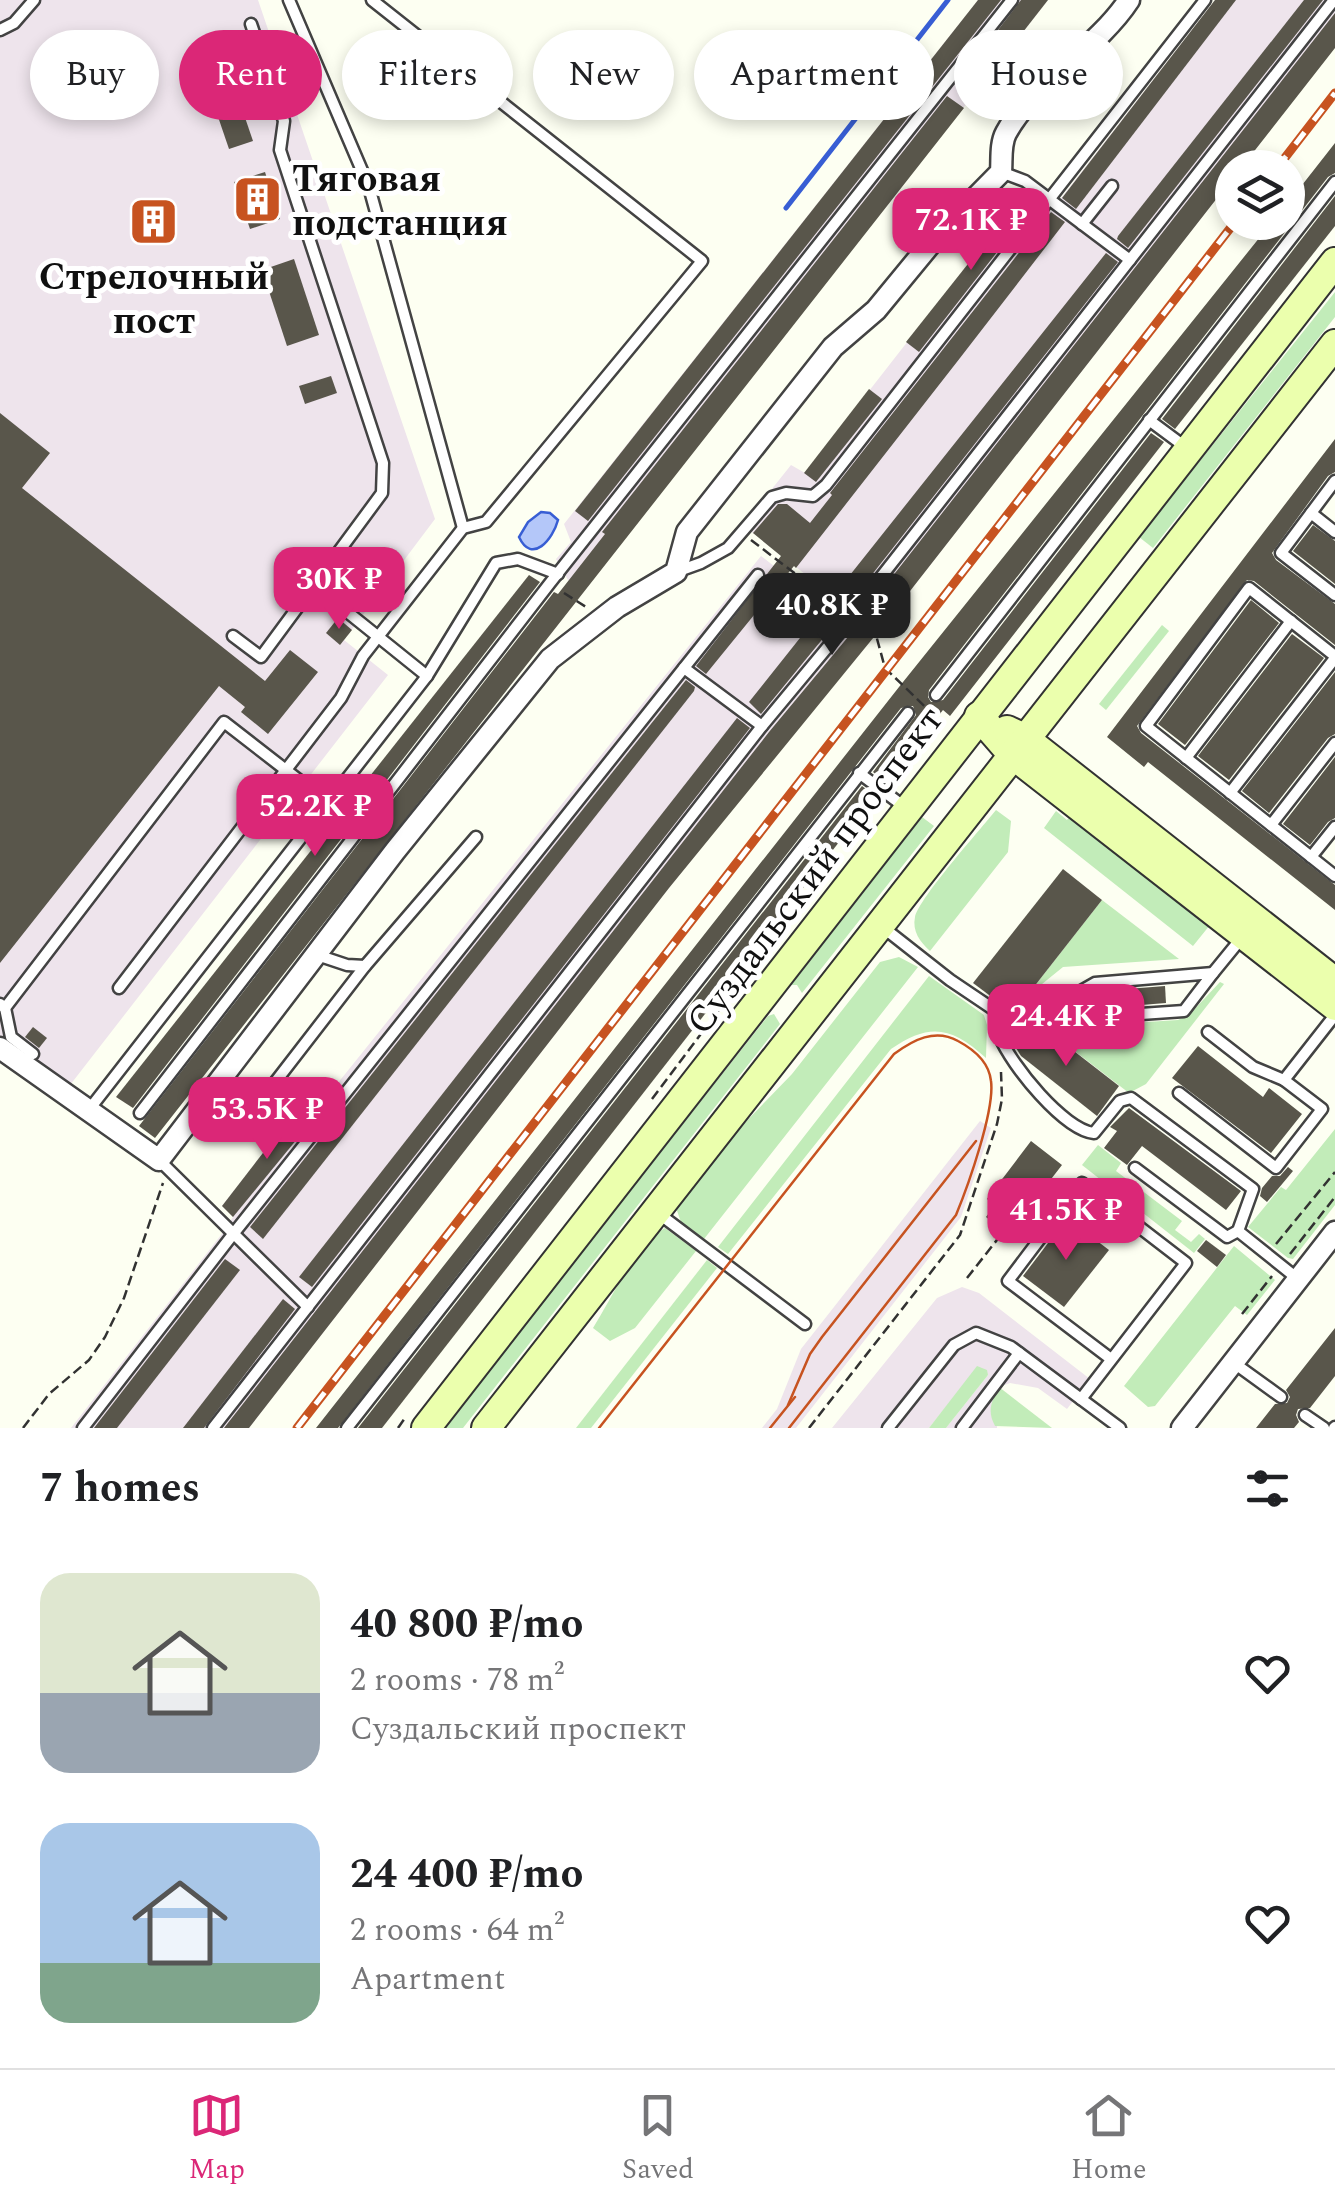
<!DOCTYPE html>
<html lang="en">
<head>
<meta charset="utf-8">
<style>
	body { margin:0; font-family:Spectral,serif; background:#f2f2f2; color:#202124; height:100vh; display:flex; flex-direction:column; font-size:38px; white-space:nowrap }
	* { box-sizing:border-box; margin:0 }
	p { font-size:32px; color:#757577 }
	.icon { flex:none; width:55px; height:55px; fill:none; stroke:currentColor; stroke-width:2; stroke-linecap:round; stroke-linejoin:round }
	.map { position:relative; height:1428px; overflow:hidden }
	.details { display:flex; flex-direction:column; background:#fff; flex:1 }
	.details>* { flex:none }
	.banner { position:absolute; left:30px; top:30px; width:1275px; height:90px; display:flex; gap:20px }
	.tools { position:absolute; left:1215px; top:150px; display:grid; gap:20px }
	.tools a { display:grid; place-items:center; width:90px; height:90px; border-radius:50%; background:#fff; box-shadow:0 5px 15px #0003; font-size:50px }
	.price { position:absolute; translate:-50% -85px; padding:0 22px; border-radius:20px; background:#db2777; color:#fff; font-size:32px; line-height:65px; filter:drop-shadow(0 2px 5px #0008) }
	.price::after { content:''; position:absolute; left:50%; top:60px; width:30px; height:22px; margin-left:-15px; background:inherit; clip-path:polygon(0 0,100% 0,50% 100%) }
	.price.current { background:#222; color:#fff }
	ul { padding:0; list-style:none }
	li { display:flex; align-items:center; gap:30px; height:250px; padding:0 40px }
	li span { display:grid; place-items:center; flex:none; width:280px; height:200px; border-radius:30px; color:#555 }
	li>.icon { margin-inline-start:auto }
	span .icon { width:120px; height:120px; fill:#fffc; stroke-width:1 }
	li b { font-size:42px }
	h2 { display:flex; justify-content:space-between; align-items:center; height:120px; padding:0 40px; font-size:42px }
	.tag { padding:0 35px; border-radius:45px; background:#fff; box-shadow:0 5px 15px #0003; font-size:35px; line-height:90px }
	.tag.current { background:#db2777; color:#fff }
	.dock { display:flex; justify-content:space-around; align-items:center; height:140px; border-top:2px solid #e0e0e0; background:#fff; font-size:28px; color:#757577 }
	.dock a { display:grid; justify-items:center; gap:5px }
	.dock .current { color:#db2777 }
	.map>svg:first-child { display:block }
	.industrial { fill:#eee4ec }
	.green { fill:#c2ecb9 }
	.water { fill:#b4c7f9; stroke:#385ed4; stroke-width:2.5 }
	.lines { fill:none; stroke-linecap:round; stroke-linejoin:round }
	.stream { stroke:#385ed4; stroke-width:5 }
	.building { fill:#59564b }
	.lane-casing { stroke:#434343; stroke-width:15 }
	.street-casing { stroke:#434343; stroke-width:25 }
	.secondary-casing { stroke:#323232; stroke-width:32 }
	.path { stroke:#323232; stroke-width:2.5; stroke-dasharray:10 5; stroke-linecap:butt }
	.lane { stroke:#fff; stroke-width:10 }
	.street { stroke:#fff; stroke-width:20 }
	.secondary { stroke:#ebffad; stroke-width:28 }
	.tram { stroke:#c75320; stroke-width:2.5 }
	.rail-casing { stroke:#c75320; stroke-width:9 }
	.rail { stroke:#fff; stroke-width:5; stroke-dasharray:15; stroke-linecap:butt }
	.labels { text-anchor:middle; stroke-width:10; stroke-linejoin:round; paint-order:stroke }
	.poi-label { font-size:38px; font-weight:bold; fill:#101010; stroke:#fff; text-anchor:start }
	.street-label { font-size:38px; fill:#101010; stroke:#fff }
</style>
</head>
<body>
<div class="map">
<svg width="1335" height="1428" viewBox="0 0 1335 1428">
	<rect width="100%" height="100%" fill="#fdfff2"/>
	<g class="industrial">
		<path d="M0,0H258L435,519L344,640L388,675L67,1089L0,1036Z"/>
		<path d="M978,0H1048L583,592L568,580L556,559L571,542L564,524Z"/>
		<path d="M1215,0H1335V47L1232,168V179L878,632L743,525L791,465L805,473L1025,191L1051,211Z"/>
		<path d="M761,556L869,639L669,888L249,1428H71L221,1235L233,1217L222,1206L297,1109L309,1119Z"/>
		<path d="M980,1121L991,1128L961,1217L796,1428H762L777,1409L801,1349Z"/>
		<path d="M962,1287L979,1293L1090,1379L1067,1409L1038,1388L1010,1383L999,1387L997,1428H946L988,1375L978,1367L929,1428H832L937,1298Z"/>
	</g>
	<g class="green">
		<path d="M1335,292V317L1153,548L1139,537Z"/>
		<path d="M1162,625L1169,631L1106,710L1099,704Z"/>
		<path d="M996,810L1011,821L1008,852L930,951C920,942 912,931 915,917C920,897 980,830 996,810Z"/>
		<path d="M1056,811L1067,820L1074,811L1214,920L1193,946L1044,828Z"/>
		<path d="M922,817L934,826L802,993L797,985H791Z"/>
		<path d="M1102,900L1179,959L1063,967L1026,997Z"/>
		<path d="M899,957L918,967L704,1239L681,1222L676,1208L738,1130L792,1074L880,962Z"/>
		<path d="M929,976L984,1015L987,1025L986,1058C952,1027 930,1022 891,1049L728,1254L718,1247Z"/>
		<path d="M1220,982L1224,984L1146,1084L1129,1093L1050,1032L1054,1028L1178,1020L1189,1015Z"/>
		<path d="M774,1014L780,1024L463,1428H443L768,1016Z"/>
		<path d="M1335,1129V1205L1293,1259L1288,1258L1248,1227L1281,1187L1286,1190Z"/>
		<path d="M1098,1145L1121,1163L1116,1171L1182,1221L1175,1230L1191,1242L1199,1234L1205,1239L1194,1253L1082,1165Z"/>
		<path d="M665,1228L696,1251L635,1328L610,1341L593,1328C611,1300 636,1243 665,1228Z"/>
		<path d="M1234,1246L1275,1280L1247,1315L1235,1306L1155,1406L1148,1407L1124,1386Z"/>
		<path d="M707,1260L717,1268L591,1428H576Z"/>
		<path d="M977,1366L987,1370L988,1375L946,1428H929Z"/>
		<path d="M999,1387L1052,1428L995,1426C987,1411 991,1402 999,1387Z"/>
	</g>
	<path class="water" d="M541,512L550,513L558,520C553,539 532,565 519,537L528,522Z"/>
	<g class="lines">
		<path class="stream" d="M786,208L948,0"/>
	</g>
	<g class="building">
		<path d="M978,0H1001L588,521L575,511Z"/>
		<path d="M1021,0H1048L981,86L965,73Z"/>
		<path d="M1215,0H1236L1076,209L1062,198Z"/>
		<path d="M1304,0H1323L1128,248L1117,239L1118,236Z"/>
		<path d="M1335,13V48L1241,168H1232V179L878,632L669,888L249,1428H224L769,732L848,637L847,625L842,622L834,625L761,714L749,702L1106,253L1118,262L852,600L853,611L859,614L866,610Z"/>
		<path d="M224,56L253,141L229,149L200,64Z"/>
		<path d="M947,96L964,108L155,1138L139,1126L554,592L558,594L605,534L602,532Z"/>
		<path d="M1335,143V173L1328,177L929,690L928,697L931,702L943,700L1151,433L1164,442L950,716L943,710L885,782L873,772L916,715L913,706L901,708L338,1428H316L899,687L1272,222H1288V203Z"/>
		<path d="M265,172L280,219L250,229L234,182Z"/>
		<path d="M1025,192L1037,201L919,352L906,342Z"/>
		<path d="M1335,196V226L1175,429L1162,419Z"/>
		<path d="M1051,212L1065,222L960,358L796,568L794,566L706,674L696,666L781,556L753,533L778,504H787L810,523L832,495L830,493Z"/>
		<path d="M294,259L319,335L287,346L262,270Z"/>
		<path d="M331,376L337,393L305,404L299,386Z"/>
		<path d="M869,389L882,399L816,482L804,473Z"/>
		<path d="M0,413L50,453L22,488L265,681L290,650L318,672L268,734L241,712L245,707L219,686L0,963Z"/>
		<path d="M1335,439V472L1328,476L1272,553L1276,560L1335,604V645L1254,581L1247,580L1137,726L1141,733L1335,885V910L1148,762L1144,767L1107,737Z"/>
		<path d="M1313,525L1335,541V584L1293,551Z"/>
		<path d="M529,575L540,582L133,1108L116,1097Z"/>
		<path d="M1251,600L1279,623L1185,745L1158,724Z"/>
		<path d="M338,618L352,630L340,645L326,633Z"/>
		<path d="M1292,634L1324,658L1229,780L1198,756Z"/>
		<path d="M1335,672V734L1328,738L1269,813L1242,791Z"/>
		<path d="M686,680L695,687L694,691L263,1239L250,1227Z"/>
		<path d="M737,718L750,728L312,1287L299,1277Z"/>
		<path d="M1335,757V818L1328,822L1310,845L1283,824Z"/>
		<path d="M862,786L875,796L382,1428H358Z"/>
		<path d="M1063,869L1102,900L1026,997L997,1001L973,983Z"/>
		<path d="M1165,986L1166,1003L1116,1007L1115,990Z"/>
		<path d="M33,1027L47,1038L39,1048L25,1037Z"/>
		<path d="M1038,1030L1052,1034L1119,1086L1097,1116L1021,1056L1013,1043L1021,1032Z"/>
		<path d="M1198,1046L1263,1097L1269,1088L1302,1114L1271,1153L1172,1078Z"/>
		<path d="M1129,1108L1241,1191L1226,1210L1142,1146L1127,1165L1104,1148L1117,1131L1110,1127Z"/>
		<path d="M297,1109L311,1122L233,1217L222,1206Z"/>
		<path d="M1031,1141L1062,1165L1017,1223L1009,1216L1000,1228L986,1217L995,1205L987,1199Z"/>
		<path d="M1288,1167L1293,1171L1267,1202L1260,1196L1262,1188L1272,1176H1280Z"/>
		<path d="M1067,1218L1109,1250L1064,1307L1023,1276Z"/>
		<path d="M1206,1240L1226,1255L1217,1267L1197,1251Z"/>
		<path d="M225,1259L240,1270L117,1428H94Z"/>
		<path d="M283,1299L295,1309L204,1428H183Z"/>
		<path d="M1335,1328V1376L1310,1408L1298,1409L1296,1415L1299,1422L1294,1428H1256L1275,1404L1287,1403L1290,1397L1286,1390Z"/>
	</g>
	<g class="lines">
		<defs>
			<g id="lane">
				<path d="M289,0L369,187L463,528"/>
				<path d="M0,30L14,23L34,0"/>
				<path d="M1001,172L1025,181L1130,260"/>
				<path d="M1082,224L1112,186"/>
				<path d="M1149,420L1188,449"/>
				<path d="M1335,481L1281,553L1335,595"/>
				<path d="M1311,513L1335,532"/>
				<path d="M676,572L701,563L728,548L772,497L786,493L813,496L826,485L1205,0"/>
				<path d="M315,586L427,676"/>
				<path d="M859,605L1334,0"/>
				<path d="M233,636L261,657L382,493L383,463L280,150L284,121L251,24"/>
				<path d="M1335,656L1249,588L1146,726L1335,876"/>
				<path d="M684,668L762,726"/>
				<path d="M936,695L1335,182"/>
				<path d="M1186,758L1291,621"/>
				<path d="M859,773L906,808"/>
				<path d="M1230,793L1335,658"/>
				<path d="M1271,825L1335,743"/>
				<path d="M1311,857L1335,827"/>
				<path d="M880,925L950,980L999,1013L1060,1003"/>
				<path d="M317,955L347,965L365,966L476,837"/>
				<path d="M1213,973L1184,1011L1098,1017L1060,1003L1095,983Z"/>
				<path d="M1213,973L1244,935"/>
				<path d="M119,988L341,698L363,656L463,528L486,522L702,261L372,0"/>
				<path d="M0,1004L5,1008L224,722L327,802"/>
				<path d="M5,1008L11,1037L33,1054"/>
				<path d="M999,1013C999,1020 997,1030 1000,1037C1011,1065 1064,1130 1094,1133L1120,1101L1131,1098L1253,1189L1238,1231"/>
				<path d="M1284,1080L1335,1015"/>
				<path d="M1179,1093L1276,1168L1322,1109L1284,1080L1253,1067L1208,1032"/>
				<path d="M256,1107L365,966"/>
				<path d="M88,1111L427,676L496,563L518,559L558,574"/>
				<path d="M140,1113L550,583L1012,0"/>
				<path d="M159,1160L308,1307"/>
				<path d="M1135,1168L1227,1237L1238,1231L1298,1279"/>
				<path d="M658,1213L805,1324"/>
				<path d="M1234,1363L1281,1397"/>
				<path d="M1081,1399L1186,1263L1082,1183L1008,1281L1111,1359"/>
				<path d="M1305,1415L1324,1428"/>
				<path d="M83,1428L234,1233L758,575"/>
				<path d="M213,1428L762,726L841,631"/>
				<path d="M347,1428L908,713"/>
				<path d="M888,1428L954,1345L976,1333L1011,1347L1120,1428"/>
				<path d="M962,1428L1019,1353"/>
				<path d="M1334,1428L1335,1427"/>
			</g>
			<g id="street">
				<path d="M0,1048L159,1160L395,851L550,659L617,607L676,572L687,532L833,347L876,310L932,242L1001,172C1002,160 1000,144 1006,133C1032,84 1097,49 1129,0"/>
				<path d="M1182,1428L1335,1232"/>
			</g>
			<g id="secondary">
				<path d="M979,716L1012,754L1335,1006"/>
				<path d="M1007,730L1024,738L1330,978"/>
				<path d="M426,1428L1335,262"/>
				<path d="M486,1428L1335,344"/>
			</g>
		</defs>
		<use href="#lane" class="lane-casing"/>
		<use href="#street" class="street-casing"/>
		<use href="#secondary" class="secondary-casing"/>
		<g class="path">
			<path d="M751,540L848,614"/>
			<path d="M564,593L586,607"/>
			<path d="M855,619L876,635L885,668L943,724"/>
			<path d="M652,1099L786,921"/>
			<path d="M1276,1244L1335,1172"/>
			<path d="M1290,1254L1335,1197"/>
			<path d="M967,1278L1004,1231"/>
			<path d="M1242,1314L1272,1276"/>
			<path d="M23,1428L49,1394L89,1360L105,1337L124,1298L163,1183"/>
			<path d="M398,1428L405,1418"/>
			<path d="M809,1428L960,1235L997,1124L1002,1099L1001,1072"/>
		</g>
		<use href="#lane" class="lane"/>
		<use href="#street" class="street"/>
		<use href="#secondary" class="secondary"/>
		<g class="tram">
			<path d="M788,1405L810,1354L822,1337L976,1141"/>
			<path d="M599,1428L894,1054C913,1040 935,1028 958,1041C973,1049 989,1062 991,1081C995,1110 968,1186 956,1215L789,1428"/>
			<path d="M770,1428L795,1397"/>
		</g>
		<defs>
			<g id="rail">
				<path d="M1277,168L1335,93"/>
				<path d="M297,1428L1235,222"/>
			</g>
		</defs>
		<use href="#rail" class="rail-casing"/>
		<use href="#rail" class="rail"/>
	</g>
	<defs>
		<symbol id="building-square" viewBox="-11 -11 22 22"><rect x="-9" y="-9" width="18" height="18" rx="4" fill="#c75320" stroke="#fff"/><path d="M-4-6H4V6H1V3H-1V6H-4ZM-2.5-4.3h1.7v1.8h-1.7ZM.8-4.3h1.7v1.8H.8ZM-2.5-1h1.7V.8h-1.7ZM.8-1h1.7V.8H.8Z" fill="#fff"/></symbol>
	</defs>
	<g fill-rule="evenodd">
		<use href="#building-square" x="230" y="172" width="55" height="55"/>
		<use href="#building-square" x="126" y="194" width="55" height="55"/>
	</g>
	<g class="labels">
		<g class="poi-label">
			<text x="292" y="191">Тяговая<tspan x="292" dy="44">подстанция</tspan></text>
			<text x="154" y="289" text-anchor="middle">Стрелочный<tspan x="154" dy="44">пост</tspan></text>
		</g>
		<g class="street-label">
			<text transform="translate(814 870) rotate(-53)" y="13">Суздальский проспект</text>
		</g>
	</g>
</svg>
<div class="tools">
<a><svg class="icon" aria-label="layers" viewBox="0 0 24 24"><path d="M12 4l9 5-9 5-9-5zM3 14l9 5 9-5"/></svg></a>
</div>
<b class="price" style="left:971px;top:273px">72.1K ₽</b>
<b class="price" style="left:339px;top:632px">30K ₽</b>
<b class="price current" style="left:832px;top:658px">40.8K ₽</b>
<b class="price" style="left:315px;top:859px">52.2K ₽</b>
<b class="price" style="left:1066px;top:1069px">24.4K ₽</b>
<b class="price" style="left:267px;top:1162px">53.5K ₽</b>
<b class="price" style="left:1066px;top:1263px">41.5K ₽</b>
<div class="banner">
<a class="tag">Buy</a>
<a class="tag current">Rent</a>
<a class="tag">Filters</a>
<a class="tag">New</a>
<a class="tag">Apartment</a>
<a class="tag">House</a>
</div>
</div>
<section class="details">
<h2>7 homes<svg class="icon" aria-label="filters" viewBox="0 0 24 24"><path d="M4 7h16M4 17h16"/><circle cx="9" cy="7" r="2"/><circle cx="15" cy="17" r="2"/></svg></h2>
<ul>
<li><span style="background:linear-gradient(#dfe7d0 60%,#9aa5b1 0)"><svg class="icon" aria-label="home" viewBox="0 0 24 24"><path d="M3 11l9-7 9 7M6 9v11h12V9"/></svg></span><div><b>40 800 ₽/mo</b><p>2 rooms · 78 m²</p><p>Суздальский проспект</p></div><svg class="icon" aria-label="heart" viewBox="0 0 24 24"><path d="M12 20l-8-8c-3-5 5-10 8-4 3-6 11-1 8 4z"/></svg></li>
<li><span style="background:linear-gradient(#a9c7e8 70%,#7fa58c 0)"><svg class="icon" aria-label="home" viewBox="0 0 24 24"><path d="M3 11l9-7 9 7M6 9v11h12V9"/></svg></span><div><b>24 400 ₽/mo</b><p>2 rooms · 64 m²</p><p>Apartment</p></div><svg class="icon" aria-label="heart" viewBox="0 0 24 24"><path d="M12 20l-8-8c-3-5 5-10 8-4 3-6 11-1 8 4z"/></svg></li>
</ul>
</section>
<nav class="dock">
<a class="current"><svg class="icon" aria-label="map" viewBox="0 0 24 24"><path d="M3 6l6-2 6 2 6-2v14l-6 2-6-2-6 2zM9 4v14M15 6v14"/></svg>Map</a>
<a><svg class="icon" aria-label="saved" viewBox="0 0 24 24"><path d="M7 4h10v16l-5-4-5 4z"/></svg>Saved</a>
<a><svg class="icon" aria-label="home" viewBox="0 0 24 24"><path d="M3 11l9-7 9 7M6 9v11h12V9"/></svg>Home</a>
</nav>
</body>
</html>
